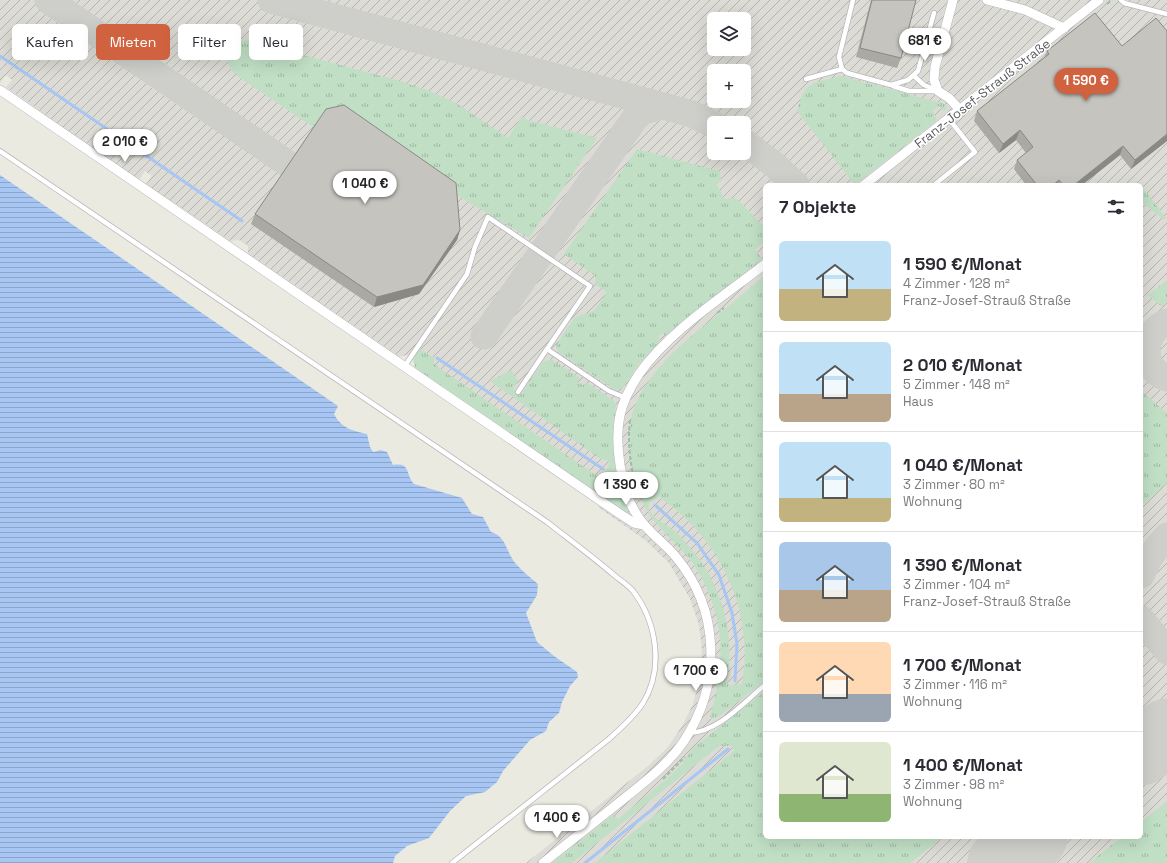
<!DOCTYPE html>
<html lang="de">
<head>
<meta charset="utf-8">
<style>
	body { margin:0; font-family:"Space Grotesk",sans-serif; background:#f7f7f7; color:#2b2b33; height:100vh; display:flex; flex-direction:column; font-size:15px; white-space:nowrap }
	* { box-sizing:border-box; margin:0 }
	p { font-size:13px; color:#7c7c81 }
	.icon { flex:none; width:22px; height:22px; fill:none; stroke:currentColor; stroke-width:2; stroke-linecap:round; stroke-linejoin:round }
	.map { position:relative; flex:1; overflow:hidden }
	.sheet { position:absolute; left:763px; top:183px; width:380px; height:656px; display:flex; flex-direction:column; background:#fff; border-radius:6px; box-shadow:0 4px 16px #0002 }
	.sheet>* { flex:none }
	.top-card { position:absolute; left:12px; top:24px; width:380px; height:36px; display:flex; gap:8px }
	.controls { position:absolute; left:707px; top:12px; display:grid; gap:8px }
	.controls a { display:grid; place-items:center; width:44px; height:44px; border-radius:6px; background:#fff; box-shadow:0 4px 16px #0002; font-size:20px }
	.price { position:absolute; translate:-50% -34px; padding:0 9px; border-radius:14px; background:#fff; color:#222; font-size:13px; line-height:26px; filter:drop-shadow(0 1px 2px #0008) }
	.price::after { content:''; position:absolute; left:50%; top:24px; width:12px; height:9px; margin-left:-6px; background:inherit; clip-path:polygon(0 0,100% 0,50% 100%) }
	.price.selected { background:#d16240; color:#fff }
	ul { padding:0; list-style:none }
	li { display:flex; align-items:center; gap:12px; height:100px; padding:0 16px }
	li+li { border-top:1px solid #e1e1e2 }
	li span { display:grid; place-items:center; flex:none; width:112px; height:80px; border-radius:6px; color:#555 }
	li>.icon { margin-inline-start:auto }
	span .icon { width:48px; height:48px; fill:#fffc; stroke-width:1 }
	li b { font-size:17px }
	h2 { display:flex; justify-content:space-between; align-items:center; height:48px; padding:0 16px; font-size:17px }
	.chip { padding:0 14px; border-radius:6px; background:#fff; box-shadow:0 4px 16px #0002; font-size:14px; line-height:36px }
	.chip.selected { background:#d16240; color:#fff }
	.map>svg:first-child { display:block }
	.industrial { fill:url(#industrial-furrows); fill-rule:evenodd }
	.grass { fill:url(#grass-tufts); fill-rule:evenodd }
	.water { fill:url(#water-rules) }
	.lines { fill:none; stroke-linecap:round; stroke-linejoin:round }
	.stream { stroke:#a8c6f3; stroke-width:3 }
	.taxiway { stroke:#cececa; stroke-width:27 }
	.runway { stroke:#cececa; stroke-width:67 }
	.service-casing { stroke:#b6b7bc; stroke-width:6 }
	.minor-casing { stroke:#b6b7bc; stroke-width:10 }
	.path { stroke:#9abfab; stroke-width:2; stroke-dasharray:4 2; stroke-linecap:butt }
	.service { stroke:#fff; stroke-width:4.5 }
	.minor { stroke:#fff; stroke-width:9 }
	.wall { fill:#aaa9a3 }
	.shaded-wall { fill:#8b8985 }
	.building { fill:#c6c4be; stroke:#8b8985 }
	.labels { text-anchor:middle; stroke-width:3; stroke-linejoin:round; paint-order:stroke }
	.street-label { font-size:13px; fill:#595b60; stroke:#fff }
</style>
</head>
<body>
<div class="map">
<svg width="1167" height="863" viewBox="0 0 1167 863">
	<defs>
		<pattern id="industrial-furrows" width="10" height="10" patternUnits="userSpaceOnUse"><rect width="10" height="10" fill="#dcdbd5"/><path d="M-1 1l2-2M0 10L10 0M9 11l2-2" fill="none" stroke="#b5b5b0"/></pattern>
		<pattern id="grass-tufts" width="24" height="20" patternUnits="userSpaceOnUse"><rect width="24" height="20" fill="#c0dfc5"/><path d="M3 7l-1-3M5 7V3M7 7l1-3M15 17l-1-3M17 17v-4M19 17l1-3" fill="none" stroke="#9fb8a3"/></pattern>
		<pattern id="water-rules" width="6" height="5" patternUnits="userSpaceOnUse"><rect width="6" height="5" fill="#a8c6f3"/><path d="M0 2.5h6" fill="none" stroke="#8ca4c8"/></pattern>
	</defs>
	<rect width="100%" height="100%" fill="#eaeae1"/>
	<path class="industrial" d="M0,0H1167V863H526L648,766L668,747L682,726L693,704L700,677L702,650L699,625L690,599L669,563L645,540L598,507L606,498L415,359L407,355L399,357L248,254V246L239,240L230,241L146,184L152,176L145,171L139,180L6,87L12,80L6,75L0,83ZM714,19H744V49H714ZM714,71H744V101H714ZM714,123H744V153H714ZM765,185H1141V837H765Z"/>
	<g class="grass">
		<path d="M247,40L400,81L429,91L456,103L508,138L522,116L527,120L597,138L529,238L453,193L316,129L236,75C221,61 227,43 247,40Z"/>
		<path d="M841,76L937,102L946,104L947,108L944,111L939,106L933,111L937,120L855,185L797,111C805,81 812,83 841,76Z"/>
		<path d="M637,149L719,171L722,181L716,184L725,199L733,198L737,199L765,228V241L755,249L762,259L665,336L663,333L658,336L661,340L638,365L624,387L617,391L558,352L556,345L575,317L594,311L607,292L595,284L596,279L594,275L564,254Z"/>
		<path d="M1141,185L1166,218L1164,220L1143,203L1141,205Z"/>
		<path d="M765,275V681L718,717L712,719L710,718C720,681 726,645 714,608C708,589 699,569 686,555C675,542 661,530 651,517C634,493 626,444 632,415C635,404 641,392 648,382C668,353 696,332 724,310C738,299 751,286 765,275ZM659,497C720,538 755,610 742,684L729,685L726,681C737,638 721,583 692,550C687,545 683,539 678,534C670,526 658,522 651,513C648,510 648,506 649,502Z"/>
		<path d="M1167,280V301L1162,307L1148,295Z"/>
		<path d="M420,349L434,358V364L445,372L600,478L610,464L608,461L599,458L490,381L511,370L518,381L513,389L521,394L543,362L551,359L580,378L578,382L583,385L587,383L613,400L616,405C616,411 614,417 613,424C612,456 617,485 629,514L415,368L413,359Z"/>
		<path d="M1141,391L1167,413V483L1141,506Z"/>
		<path d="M765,691V837H943L910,863H595L734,751L732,746H719L572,863H552L613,815L618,819L670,776L682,764L693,748Z"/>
		<path d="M1167,801V863H1089L1122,837H1141V822Z"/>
	</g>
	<path class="water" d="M0,175L338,406L334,414C341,428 353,431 367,434L370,447L373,452L381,450L387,452L393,465C411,462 405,474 414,484L462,498L472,514L483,517L491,532C507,536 506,554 517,565C523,572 531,578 538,584L537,595L526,613L537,642L554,656L577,672L578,677L570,686L562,702L559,713L549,722L546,731L530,740L503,771L497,782L485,792L466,796L450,811L429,838L407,846L395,856L393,863H0Z"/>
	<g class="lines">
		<g class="stream">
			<path d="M0,56L242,221"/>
			<path d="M437,358L603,469"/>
			<path d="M655,505L697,543L719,575L732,613L737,644L735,681"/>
			<path d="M585,863L728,749"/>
		</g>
		<g class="taxiway">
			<path d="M48,0L319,185"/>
			<path d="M271,0L663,106L692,114L714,125"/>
			<path d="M744,142L776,166L796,185"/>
			<path d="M1167,322C1141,332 1140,369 1167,378"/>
			<path d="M484,336L635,118L643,111L663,106"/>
			<path d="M1141,575L1151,555L1167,536"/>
			<path d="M1141,619L1167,651"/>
			<path d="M1161,736L1167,730"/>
		</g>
		<g class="runway">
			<path d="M1141,752L1167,732"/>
			<path d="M1001,863L1034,837"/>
		</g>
		<defs>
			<g id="service">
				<path d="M853,0L839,57L842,69L847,73L891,85L908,80L918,71L934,13"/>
				<path d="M1121,0L1124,3L1167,14"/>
				<path d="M914,76L924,85L936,90"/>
				<path d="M806,79L842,69"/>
				<path d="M893,86L909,91H938"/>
				<path d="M0,151L547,522C570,540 593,557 614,575C620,580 628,585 633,591C657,622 664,669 643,703C634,717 621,728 609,739L452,863"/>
				<path d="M934,185L975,152L949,119"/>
				<path d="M404,367L467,274L475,247L488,217L590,286L547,349L609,391L626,398"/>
				<path d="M518,392L547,349"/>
				<path d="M689,733C718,732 743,703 765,685"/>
			</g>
			<g id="minor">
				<path d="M953,0L935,67L934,80L938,91L949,98L960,110"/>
				<path d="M987,0L1025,10L1064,28"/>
				<path d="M0,90L620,514L634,523L644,525"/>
				<path d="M864,185L1099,0"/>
				<path d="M543,863C569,842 595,822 621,801C643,783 668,765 684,741C722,683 720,610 676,557C664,542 647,532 637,515C621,491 614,443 620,415C623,401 631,386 639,374C669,331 724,296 765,264"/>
			</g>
		</defs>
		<use href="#service" class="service-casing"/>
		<use href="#minor" class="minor-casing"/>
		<g class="path">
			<path d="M1107,4L1112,0"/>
			<path d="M717,313L724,308"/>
			<path d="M630,420C627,444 631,469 637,492"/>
			<path d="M663,779L685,757"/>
		</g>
		<use href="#service" class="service"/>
		<use href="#minor" class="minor"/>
	</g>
	<g class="wall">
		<path d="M871,0H916L901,58L897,68L856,57Z"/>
		<path d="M1047,51L1167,141L1131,169L1120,155L1082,185H1026L1014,169L1017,160L1026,153L1016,140L999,153L974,121L977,111L1044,59Z"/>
		<path d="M255,214L460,230L457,240L419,294L374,307L251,224Z"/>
	</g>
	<g class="shaded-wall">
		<path d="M1020,130L1016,140L999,153L1003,144Z"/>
		<path d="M1167,134V141L1131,169L1135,160Z"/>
		<path d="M1123,146L1120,155L1082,185H1074Z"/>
		<path d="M1059,180L1057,185H1053Z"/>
		<path d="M460,230L457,240L419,294L374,307L377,297Z"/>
	</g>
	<g class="building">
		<path d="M872,0H916L901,58L860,48Z"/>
		<path d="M1095,13L1122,46L1156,18L1167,31V134L1135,160L1123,146L1074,185H1063L1059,180L1053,185H1037L1017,160L1033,147L1020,130L1003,144L977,111L1049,54L1047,51Z"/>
		<path d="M344,105L456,183L460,230L423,285L377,297L255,214L326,109Z"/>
	</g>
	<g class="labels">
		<g class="street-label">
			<text transform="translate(982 93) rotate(-38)" y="5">Franz-Josef-Strauß Straße</text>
		</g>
	</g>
</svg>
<div class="controls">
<a><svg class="icon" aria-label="layers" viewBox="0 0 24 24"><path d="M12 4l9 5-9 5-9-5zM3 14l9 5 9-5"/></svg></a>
<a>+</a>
<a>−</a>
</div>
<b class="price" style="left:925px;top:62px">681 €</b>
<b class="price selected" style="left:1086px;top:102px">1 590 €</b>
<b class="price" style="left:125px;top:163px">2 010 €</b>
<b class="price" style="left:365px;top:205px">1 040 €</b>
<b class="price" style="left:626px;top:506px">1 390 €</b>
<b class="price" style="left:696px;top:692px">1 700 €</b>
<b class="price" style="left:557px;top:839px">1 400 €</b>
<div class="top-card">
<a class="chip">Kaufen</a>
<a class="chip selected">Mieten</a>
<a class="chip">Filter</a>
<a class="chip">Neu</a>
</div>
<section class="sheet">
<h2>7 Objekte<svg class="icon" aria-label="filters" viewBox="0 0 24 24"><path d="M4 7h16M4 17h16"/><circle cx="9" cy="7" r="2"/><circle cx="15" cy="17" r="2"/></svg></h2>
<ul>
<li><span style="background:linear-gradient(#bfe0f5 60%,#c2b280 0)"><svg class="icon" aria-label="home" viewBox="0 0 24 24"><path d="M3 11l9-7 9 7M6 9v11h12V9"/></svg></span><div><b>1 590 €/Monat</b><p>4 Zimmer · 128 m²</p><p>Franz-Josef-Strauß Straße</p></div></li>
<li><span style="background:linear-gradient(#bfe0f5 65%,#b9a48a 0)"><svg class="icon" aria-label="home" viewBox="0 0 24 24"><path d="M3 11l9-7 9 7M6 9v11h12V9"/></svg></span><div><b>2 010 €/Monat</b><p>5 Zimmer · 148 m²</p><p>Haus</p></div></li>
<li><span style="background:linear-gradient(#bfe0f5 70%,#c2b280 0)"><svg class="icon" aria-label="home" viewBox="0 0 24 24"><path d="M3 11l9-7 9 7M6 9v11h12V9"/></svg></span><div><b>1 040 €/Monat</b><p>3 Zimmer · 80 m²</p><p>Wohnung</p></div></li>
<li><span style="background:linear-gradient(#a9c7e8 60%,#b9a48a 0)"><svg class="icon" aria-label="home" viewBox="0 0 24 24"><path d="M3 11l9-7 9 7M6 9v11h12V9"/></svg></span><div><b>1 390 €/Monat</b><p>3 Zimmer · 104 m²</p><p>Franz-Josef-Strauß Straße</p></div></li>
<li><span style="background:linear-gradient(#ffd9b3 65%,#9aa5b1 0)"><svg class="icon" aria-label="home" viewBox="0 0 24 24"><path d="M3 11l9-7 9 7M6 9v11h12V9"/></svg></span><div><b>1 700 €/Monat</b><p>3 Zimmer · 116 m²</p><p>Wohnung</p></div></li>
<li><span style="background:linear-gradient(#dfe7d0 65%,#8fb573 0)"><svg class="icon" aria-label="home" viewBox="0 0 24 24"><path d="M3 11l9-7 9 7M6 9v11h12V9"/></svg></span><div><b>1 400 €/Monat</b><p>3 Zimmer · 98 m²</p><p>Wohnung</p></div></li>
</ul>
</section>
</div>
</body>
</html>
